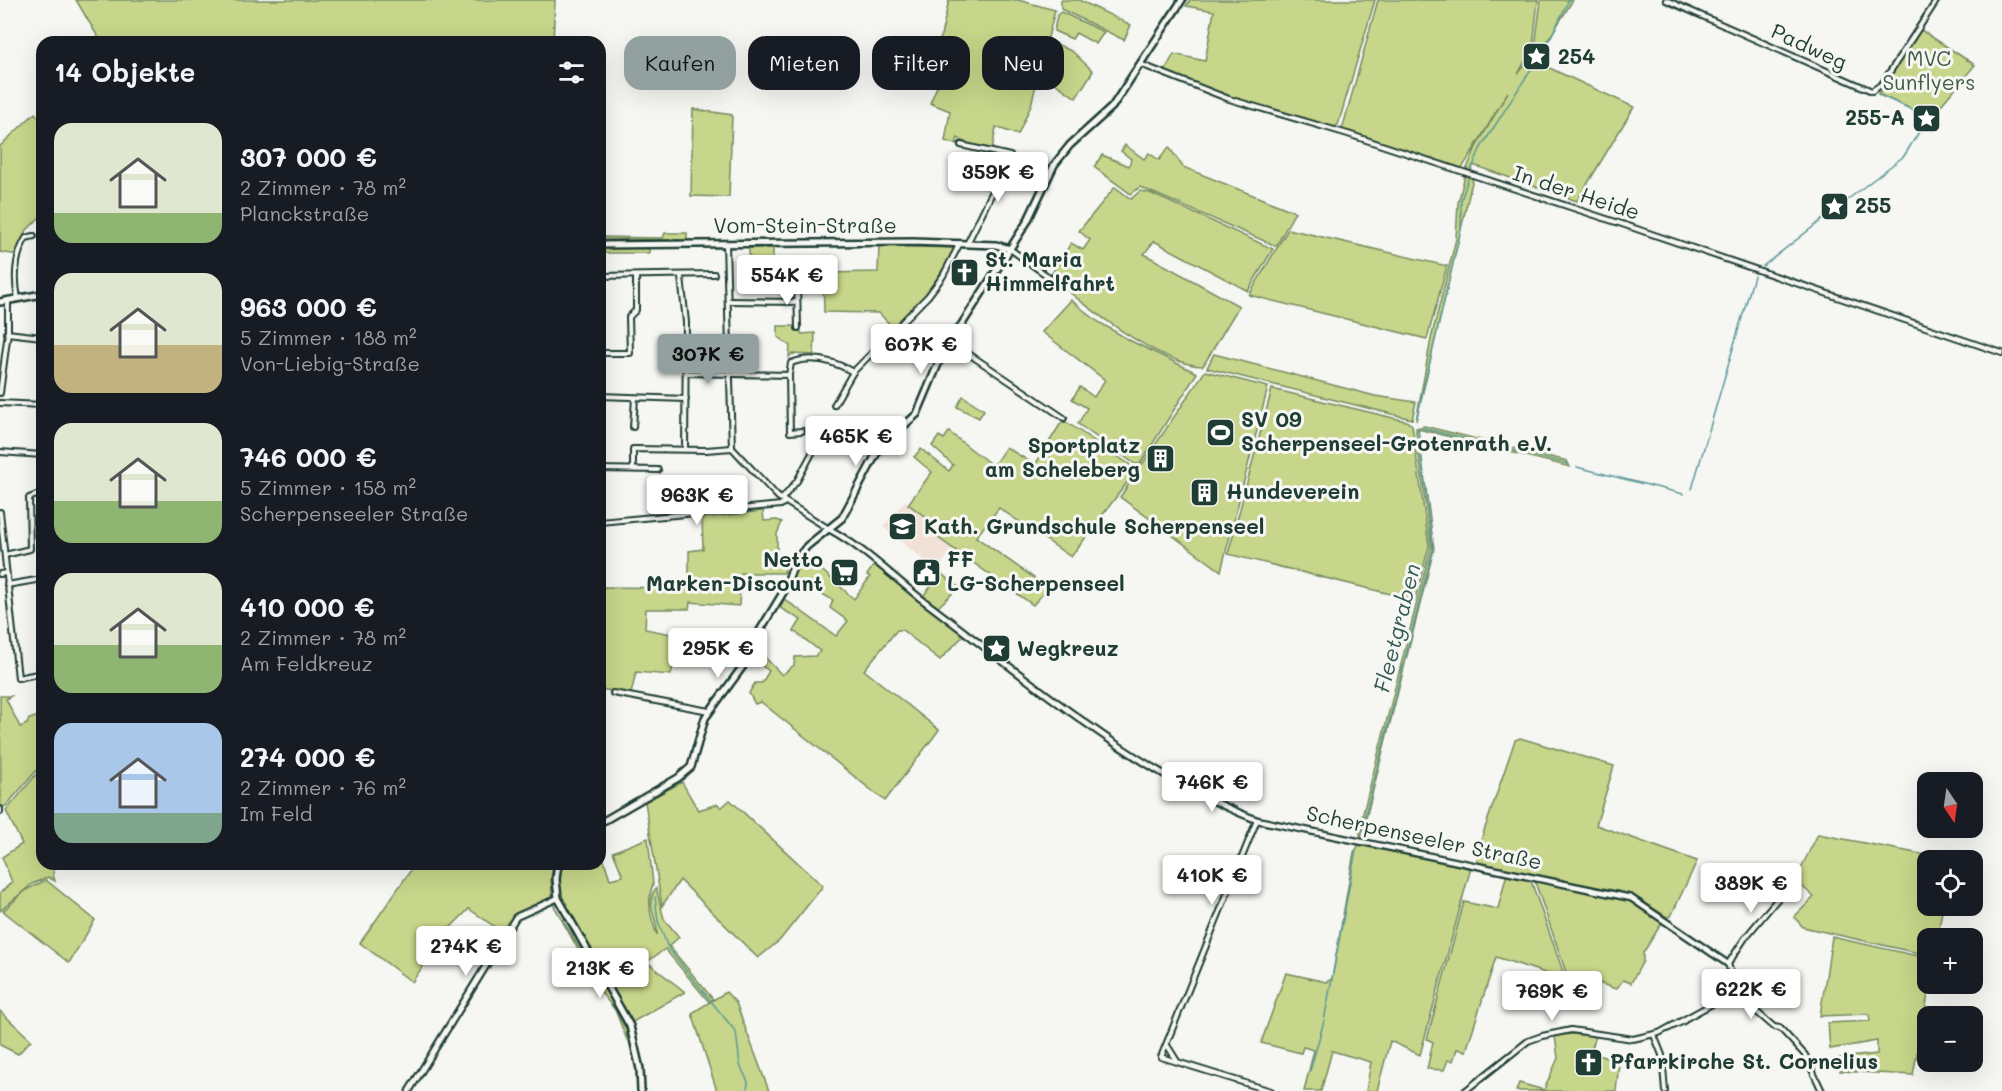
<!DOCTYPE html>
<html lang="de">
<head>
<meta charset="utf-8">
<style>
	body { margin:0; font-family:Mali,sans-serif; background:#242831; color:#f1f3f6; height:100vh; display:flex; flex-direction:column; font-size:22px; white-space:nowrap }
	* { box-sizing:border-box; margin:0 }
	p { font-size:20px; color:#9ea1a6 }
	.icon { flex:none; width:33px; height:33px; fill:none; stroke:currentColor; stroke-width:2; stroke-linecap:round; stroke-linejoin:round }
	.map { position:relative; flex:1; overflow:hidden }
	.details { position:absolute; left:36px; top:36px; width:570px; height:834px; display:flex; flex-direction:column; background:#171b24; border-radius:18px; box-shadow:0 6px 24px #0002 }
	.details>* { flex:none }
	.top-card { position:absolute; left:624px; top:36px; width:570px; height:54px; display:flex; gap:12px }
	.needle { width:39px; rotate:167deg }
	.fabs { position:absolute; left:1917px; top:772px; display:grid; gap:12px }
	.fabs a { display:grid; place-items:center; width:66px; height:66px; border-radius:12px; background:#171b24; box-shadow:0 6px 24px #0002; font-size:30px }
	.price { position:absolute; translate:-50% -51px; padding:0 14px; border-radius:6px; background:#fff; color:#222; font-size:20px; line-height:39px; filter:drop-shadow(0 2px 3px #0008) }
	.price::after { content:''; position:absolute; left:50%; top:36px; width:18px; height:14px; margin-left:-9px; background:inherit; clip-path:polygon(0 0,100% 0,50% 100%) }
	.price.on { background:#92a19f; color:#111 }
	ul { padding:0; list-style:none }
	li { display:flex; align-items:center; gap:18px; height:150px; padding:0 18px }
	li span { display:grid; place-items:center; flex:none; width:168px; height:120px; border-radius:18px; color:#555 }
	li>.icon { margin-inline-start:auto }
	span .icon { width:72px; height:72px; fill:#fffc; stroke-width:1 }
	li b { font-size:26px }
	h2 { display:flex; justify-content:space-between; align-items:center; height:72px; padding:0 18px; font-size:26px }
	.chip { padding:0 21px; border-radius:18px; background:#171b24; box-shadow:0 6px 24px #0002; font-size:21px; line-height:54px }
	.chip.on { background:#92a19f; color:#111 }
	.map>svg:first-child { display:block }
	.built { fill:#f1e1d7 }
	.green { fill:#c7d68a; stroke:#738a5f; stroke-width:1.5 }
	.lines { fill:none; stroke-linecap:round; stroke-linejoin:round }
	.stream { stroke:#5b9899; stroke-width:1.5 }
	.minor-casing { stroke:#1f3d34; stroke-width:8 }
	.tertiary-casing { stroke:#1f3d34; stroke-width:9 }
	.secondary-casing { stroke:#1f3d34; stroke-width:10 }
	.minor { stroke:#f6f6f2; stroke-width:4 }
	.tertiary { stroke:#f6f6f2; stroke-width:4.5 }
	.secondary { stroke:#f6f6f2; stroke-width:5 }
	.labels { text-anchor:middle; stroke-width:6; stroke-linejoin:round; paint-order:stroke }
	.street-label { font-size:21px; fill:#1f3d34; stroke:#f6f6f2 }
	.poi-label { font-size:21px; font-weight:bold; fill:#1f3d34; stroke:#f6f6f2; text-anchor:start }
	.park-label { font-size:21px; fill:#415c45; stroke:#f6f6f2 }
	.water-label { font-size:22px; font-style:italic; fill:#335b56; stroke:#f6f6f2 }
</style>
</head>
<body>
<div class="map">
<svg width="2002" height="1091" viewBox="0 0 2002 1091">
	<rect width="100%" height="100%" fill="#f6f6f2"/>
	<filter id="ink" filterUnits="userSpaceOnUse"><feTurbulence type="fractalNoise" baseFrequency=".0167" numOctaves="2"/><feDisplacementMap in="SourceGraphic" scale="12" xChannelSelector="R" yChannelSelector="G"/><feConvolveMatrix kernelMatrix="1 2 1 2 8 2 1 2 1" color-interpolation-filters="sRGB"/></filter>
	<g filter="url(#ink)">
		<path class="built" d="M905,501L939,527L934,535L953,549L936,570L883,527Z"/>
		<g class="green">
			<path d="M76,0H555L553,42H101Z"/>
			<path d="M949,0H1018L1055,10L1031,105L1018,135L996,127L992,150L970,146L958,138L956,144L945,141L950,111L930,103L943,72L934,67Z"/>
			<path d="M1061,0H1079L1131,25L1124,40L1061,9Z"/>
			<path d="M1190,0H1375L1338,125L1332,128L1226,97L1164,72L1174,54L1205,61L1214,11L1186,6Z"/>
			<path d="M1378,0H1538L1533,46L1518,74L1530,59L1634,107L1577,201L1473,165L1470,173L1466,171L1476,147L1508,92C1500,104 1465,166 1461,169L1342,130Z"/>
			<path d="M1541,0H1573L1537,58L1531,57L1535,47Z"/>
			<path d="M1061,12L1104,32L1096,44L1076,33L1072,39L1054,31L1057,15Z"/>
			<path d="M1921,30L1975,65L1930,118L1878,94Z"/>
			<path d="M1051,41L1073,52L1093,71L1076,98L1042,74Z"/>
			<path d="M693,109L732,115L729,197L691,196Z"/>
			<path d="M35,113L42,122V215L25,232L18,255L0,252V146Z"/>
			<path d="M1125,145L1144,159L1149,153L1159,160L1169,147L1183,167L1295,212L1276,246L1140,187L1131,194L1094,167L1102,155L1129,166L1131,159L1121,151Z"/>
			<path d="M1465,175L1473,178L1416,421L1431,339L1456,239L1458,203Z"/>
			<path d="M1115,187L1131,199L1140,191L1150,193L1273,249L1248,291L1154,241L1144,254L1239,306L1203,366C1163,366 1079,304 1051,275L1071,243L1083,250L1090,240L1079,231Z"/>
			<path d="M1288,229L1447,266L1427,339L1249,295Z"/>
			<path d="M665,233H687V240L600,239V237L663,238Z"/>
			<path d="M879,246L956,248L923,301L894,329L879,313L824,312L823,273L878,272Z"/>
			<rect x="600" y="247" width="49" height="6"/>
			<rect x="749" y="248" width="24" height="25"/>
			<path d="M1071,300L1097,321L1129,340L1197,373L1140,464H1135L1078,424L1087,408L1072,399L1080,387L1094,397L1105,380L1042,332Z"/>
			<path d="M778,326H797L802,334L815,333L814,355L792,354L789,357L790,346L778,337Z"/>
			<path d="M1214,354L1375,396L1416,402L1412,419L1207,368Z"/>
			<path d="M1205,371L1268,387L1221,571L1120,497Z"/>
			<path d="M1272,389L1406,421L1412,425L1429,546L1415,600L1228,554Z"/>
			<path d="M963,396L984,410L979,418L957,407Z"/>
			<path d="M1066,422L1129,464L1135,472L1071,557L999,508L976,537L1048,588L1033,605L934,535L939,527L908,504L932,472L914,457L921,449L949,471L953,465L932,446L939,436L944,439L949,432L993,466L1006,447L1035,465L1061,423Z"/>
			<path d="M1424,426L1567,461L1570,467L1418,429L1434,549L1361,838L1359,829L1431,547L1416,433V428Z"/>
			<path d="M763,511L764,521L777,520L782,522L777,534V550L773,551L771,564L786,565L784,573H741L739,606L690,602L689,609H646L645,629L744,648L741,655L729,650L677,647L671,675L636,672L631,694L600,689V587L689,588V551L703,549L702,518Z"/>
			<path d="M805,555L854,599L870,577L867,575L874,565L965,634L940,660L902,630H897L864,670L939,730L885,801L761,702L755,704L749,693L755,683H762L769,671L751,658L755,647L782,675L794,665L795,657L815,656L820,651L794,631L801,620L780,608L784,599L836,636L848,621L830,608L833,600L793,578L799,562Z"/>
			<path d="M936,570L959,587L938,607L923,596L933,584L929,580Z"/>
			<path d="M0,696H11L6,699L20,727L27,724L29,719L42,715V764L6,806L1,807Z"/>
			<path d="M1520,738L1614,766L1596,825L1697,861L1671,916L1667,917L1631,894L1477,862L1481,840L1515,740Z"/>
			<path d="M42,767V864H56L53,874L55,881L48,877L32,884L0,911V893L12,882L2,857L22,844L6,811Z"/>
			<path d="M682,782L698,810L718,804L721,808L730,800L823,886L780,940L758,958L680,880L662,906L645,802Z"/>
			<path d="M1818,834L1952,860L1928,861V906H1943L1937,939H1928L1927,955L1803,927L1794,917L1814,897L1795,880Z"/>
			<path d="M648,838L653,884C646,902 651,918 657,935C659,922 644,903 656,888L664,919L679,937L669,946L713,999L709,1002L665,949L647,962L685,992L631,1023L562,899L558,883L561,864H600V848L610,879L623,876L613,852Z"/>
			<path d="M1359,845L1469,866L1470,871L1420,1055L1390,1041L1377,1091H1366L1371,1062L1332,1051L1321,1091H1304L1314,1050L1303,1047L1301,1053L1261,1043L1286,973L1326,982L1332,979L1354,852Z"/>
			<path d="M415,864H553L551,879L552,896L549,900L516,913L498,941L491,934L495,927L469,909L449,929L412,982L360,943Z"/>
			<path d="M1507,873L1530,878L1566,980L1496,957L1466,1051L1457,1049L1453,1061L1448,1060L1444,1070L1427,1069L1433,1042L1427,1039L1464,902L1498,909Z"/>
			<path d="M1534,879L1621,897L1636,902L1663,921L1643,953V961L1631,983L1623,980L1616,989L1596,982L1594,987L1569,981Z"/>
			<path d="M46,880L95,920L69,963L3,911L26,890Z"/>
			<path d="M557,903L621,1011L630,1036L612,1002L627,1032V1040L615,1010L603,995L553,904L604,989Z"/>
			<path d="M1832,937L1927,958L1928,984H1930L1913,1075L1840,1071L1839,1058L1877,1054V1041L1830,1049L1828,1023L1870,1021L1869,1014L1820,1016Z"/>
			<path d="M1730,982L1741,991L1746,1001L1721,998Z"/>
			<path d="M726,992L736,1003L769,1091H717L692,1013Z"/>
			<path d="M0,1011L31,1040L18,1054L0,1045Z"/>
			<path d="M1571,1034L1596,1036L1592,1048L1599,1055L1619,1063L1616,1091H1516L1519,1083L1544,1090L1558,1058L1555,1036Z"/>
		</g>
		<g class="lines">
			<g class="stream">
				<path d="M1538,55L1540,44"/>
				<path d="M1537,56L1542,55L1569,0"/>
				<path d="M1878,85L1933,0"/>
				<path d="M1472,169L1480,149L1535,63"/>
				<path d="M1838,207L1904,156L1927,119V116L1879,95"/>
				<path d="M1763,266L1832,212"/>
				<path d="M1417,417L1461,229V201L1468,179"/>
				<path d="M1422,428L1568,464"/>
				<path d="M1577,467L1683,494"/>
				<path d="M1692,489L1754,276"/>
				<path d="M1361,831L1433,549L1418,430"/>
				<path d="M655,897L658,921L668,948L736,1032L740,1065L748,1082L747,1091"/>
				<path d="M1310,1071L1324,1021L1356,850"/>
			</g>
			<defs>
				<g id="minor">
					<path d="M1666,0L1872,91L1882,84L1937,0"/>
					<path d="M1140,64L1229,99L1348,134L1628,226L2002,353"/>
					<path d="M961,145L1010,156L967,244"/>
					<path d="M726,244L732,448L778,497L829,529"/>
					<path d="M1010,249L1049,277"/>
					<path d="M600,276L714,274"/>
					<path d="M681,277L686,322L685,449"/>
					<path d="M797,284L798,328"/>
					<path d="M18,299C14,278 15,256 26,238L34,236"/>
					<path d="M728,301L797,302"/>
					<path d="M7,333L42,337"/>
					<path d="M951,342L1064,418"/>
					<path d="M600,353H630L629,317L636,310V276"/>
					<path d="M686,373L789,375L791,363C812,355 834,361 853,372"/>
					<path d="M789,375L790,432L802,431"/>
					<path d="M0,393L8,332V301"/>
					<path d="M600,396L686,399"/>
					<path d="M0,403L42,405"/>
					<path d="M834,405L853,372L928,296L943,276L960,243"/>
					<path d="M633,427L635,398"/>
					<path d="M0,452L42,455"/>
					<path d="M600,469L658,470"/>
					<path d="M633,469V449L706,450L732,448"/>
					<path d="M782,499L797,481L817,444"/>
					<path d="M0,512L18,678L42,673"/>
					<path d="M600,522L781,505L785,502"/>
					<path d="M5,555L30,549L29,498L42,493"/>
					<path d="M0,574L6,573"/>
					<path d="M7,585L42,579"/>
					<path d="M613,693L709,711"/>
					<path d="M0,809V812"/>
					<path d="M1257,820L1161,1057L1271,1091"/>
					<path d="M1717,999L1750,1006L1774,1027L1780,1028L1805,1055L1822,1091"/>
					<path d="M1667,1029L1684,1021"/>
					<path d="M1654,1035L1662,1055L1665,1091"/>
					<path d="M1167,1045L1177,1061"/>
					<path d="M1465,1091L1528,1041L1542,1036L1571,1030L1633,1039L1659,1033L1714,1003L1730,970L1728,964L1745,938L1795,878"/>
				</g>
				<g id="tertiary">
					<path d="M829,529C862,547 891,575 920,598C1023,675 1137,774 1257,820L1631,898L1728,964"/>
					<path d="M409,1091L516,917L558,898"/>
				</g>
				<g id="secondary">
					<path d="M600,245L913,242L996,245L1010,249"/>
					<path d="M0,302L42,294"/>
					<path d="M600,823L678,778L691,767L705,718L743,666L753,642L784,591L795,561L807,546L842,518L880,447L917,414L941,357L1027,222L1054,165L1070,145L1112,107L1182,0"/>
					<path d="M558,864L556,879L558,898L630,1026L640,1069L641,1091"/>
				</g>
			</defs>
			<use href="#minor" class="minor-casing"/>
			<use href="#tertiary" class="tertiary-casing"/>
			<use href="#secondary" class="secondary-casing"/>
			<use href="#minor" class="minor"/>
			<use href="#tertiary" class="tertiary"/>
			<use href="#secondary" class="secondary"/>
		</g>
	</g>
	<defs>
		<symbol id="sight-square" viewBox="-11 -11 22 22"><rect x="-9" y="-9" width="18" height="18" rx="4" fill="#1f3d34" stroke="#f6f6f2"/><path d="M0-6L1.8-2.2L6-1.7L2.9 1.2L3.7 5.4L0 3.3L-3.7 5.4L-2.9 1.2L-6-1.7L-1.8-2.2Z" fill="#fff"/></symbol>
		<symbol id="church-square" viewBox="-11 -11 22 22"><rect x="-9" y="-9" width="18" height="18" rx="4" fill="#1f3d34" stroke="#f6f6f2"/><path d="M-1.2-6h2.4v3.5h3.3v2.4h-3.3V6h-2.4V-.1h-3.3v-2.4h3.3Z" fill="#fff"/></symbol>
		<symbol id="stadium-square" viewBox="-11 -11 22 22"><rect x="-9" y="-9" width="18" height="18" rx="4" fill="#1f3d34" stroke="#f6f6f2"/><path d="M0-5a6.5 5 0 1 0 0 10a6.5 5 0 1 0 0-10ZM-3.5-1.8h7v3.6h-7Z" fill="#fff"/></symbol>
		<symbol id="building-square" viewBox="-11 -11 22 22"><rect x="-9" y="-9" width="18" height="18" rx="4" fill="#1f3d34" stroke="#f6f6f2"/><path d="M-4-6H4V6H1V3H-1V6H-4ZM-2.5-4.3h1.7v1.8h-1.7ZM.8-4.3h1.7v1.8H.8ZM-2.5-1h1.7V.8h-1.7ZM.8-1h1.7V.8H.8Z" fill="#fff"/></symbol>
		<symbol id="school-square" viewBox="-11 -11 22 22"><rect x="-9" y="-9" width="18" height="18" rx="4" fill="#1f3d34" stroke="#f6f6f2"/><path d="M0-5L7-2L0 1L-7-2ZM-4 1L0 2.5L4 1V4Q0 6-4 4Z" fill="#fff"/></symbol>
		<symbol id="supermarket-square" viewBox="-11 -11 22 22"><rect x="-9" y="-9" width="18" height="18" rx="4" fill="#1f3d34" stroke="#f6f6f2"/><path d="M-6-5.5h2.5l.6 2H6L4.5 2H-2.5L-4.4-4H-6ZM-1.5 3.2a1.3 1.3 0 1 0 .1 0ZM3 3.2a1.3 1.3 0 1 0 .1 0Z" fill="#fff"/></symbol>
		<symbol id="civic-square" viewBox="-11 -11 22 22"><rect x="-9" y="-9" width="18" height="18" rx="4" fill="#1f3d34" stroke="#f6f6f2"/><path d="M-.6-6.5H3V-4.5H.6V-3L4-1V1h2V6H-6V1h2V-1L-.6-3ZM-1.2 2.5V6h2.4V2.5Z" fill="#fff"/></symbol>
	</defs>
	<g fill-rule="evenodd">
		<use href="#sight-square" x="1520" y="40" width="33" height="33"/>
		<use href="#sight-square" x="1910" y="102" width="33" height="33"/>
		<use href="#sight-square" x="1818" y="190" width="33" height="33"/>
		<use href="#church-square" x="948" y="256" width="33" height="33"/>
		<use href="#stadium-square" x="1204" y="416" width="33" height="33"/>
		<use href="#building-square" x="1144" y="442" width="33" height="33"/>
		<use href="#building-square" x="1188" y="476" width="33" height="33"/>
		<use href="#school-square" x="886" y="510" width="33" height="33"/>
		<use href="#supermarket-square" x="828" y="556" width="33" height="33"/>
		<use href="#civic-square" x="910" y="556" width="33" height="33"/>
		<use href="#sight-square" x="980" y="632" width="33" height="33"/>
		<use href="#church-square" x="1572" y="1046" width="33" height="33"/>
	</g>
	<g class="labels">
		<g class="street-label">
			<text transform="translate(1809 47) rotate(25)" y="7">Padweg</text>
			<text transform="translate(1576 193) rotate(18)" y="7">In der Heide</text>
			<text x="805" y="233">Vom-Stein-Straße</text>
			<text transform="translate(1424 838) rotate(12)" y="7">Scherpenseeler Straße</text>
		</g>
		<g class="poi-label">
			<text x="1558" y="64">254</text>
			<text x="1905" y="125" text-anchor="end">255-A</text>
			<text x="1855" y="213">255</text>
			<text x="985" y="267">St. Maria<tspan x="985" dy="24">Himmelfahrt</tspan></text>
			<text x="1241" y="427">SV 09<tspan x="1241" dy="24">Scherpenseel-Grotenrath e.V.</tspan></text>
			<text x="1140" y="453" text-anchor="end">Sportplatz<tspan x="1140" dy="24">am Scheleberg</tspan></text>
			<text x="1226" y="499">Hundeverein</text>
			<text x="924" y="534">Kath. Grundschule Scherpenseel</text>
			<text x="823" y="567" text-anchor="end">Netto<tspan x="823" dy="24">Marken-Discount</tspan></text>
			<text x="947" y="567">FF<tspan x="947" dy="24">LG-Scherpenseel</tspan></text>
			<text x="1017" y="656">Wegkreuz</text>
			<text x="1610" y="1069">Pfarrkirche St. Cornelius</text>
		</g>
		<g class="park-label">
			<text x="1929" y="66">MVC<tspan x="1929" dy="24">Sunflyers</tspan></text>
		</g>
		<g class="water-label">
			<text transform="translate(1397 628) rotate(-76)" y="8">Fleetgraben</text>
		</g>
	</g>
</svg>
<div class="fabs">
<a><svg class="needle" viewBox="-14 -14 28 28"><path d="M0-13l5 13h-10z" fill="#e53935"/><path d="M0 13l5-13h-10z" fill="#9ea1a6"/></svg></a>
<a><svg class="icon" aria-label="locate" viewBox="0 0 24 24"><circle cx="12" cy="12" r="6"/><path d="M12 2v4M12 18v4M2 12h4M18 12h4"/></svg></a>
<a>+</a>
<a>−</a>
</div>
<b class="price" style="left:998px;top:203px">359K €</b>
<b class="price" style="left:787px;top:306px">554K €</b>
<b class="price" style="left:921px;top:375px">607K €</b>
<b class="price on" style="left:708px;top:385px">307K €</b>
<b class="price" style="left:856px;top:467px">465K €</b>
<b class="price" style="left:697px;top:526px">963K €</b>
<b class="price" style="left:718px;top:679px">295K €</b>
<b class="price" style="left:1212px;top:813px">746K €</b>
<b class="price" style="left:1212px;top:906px">410K €</b>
<b class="price" style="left:1751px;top:914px">389K €</b>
<b class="price" style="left:466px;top:977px">274K €</b>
<b class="price" style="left:600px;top:999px">213K €</b>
<b class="price" style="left:1751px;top:1020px">622K €</b>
<b class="price" style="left:1552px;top:1022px">769K €</b>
<div class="top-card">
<a class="chip on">Kaufen</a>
<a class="chip">Mieten</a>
<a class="chip">Filter</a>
<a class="chip">Neu</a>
</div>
<section class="details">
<h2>14 Objekte<svg class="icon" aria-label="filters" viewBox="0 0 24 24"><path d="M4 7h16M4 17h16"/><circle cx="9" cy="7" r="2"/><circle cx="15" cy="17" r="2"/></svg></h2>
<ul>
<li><span style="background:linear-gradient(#dfe7d0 75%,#8fb573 0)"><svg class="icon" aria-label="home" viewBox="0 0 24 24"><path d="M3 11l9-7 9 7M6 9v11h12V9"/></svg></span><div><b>307 000 €</b><p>2 Zimmer · 78 m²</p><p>Planckstraße</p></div></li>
<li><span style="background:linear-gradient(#dfe7d0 60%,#c2b280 0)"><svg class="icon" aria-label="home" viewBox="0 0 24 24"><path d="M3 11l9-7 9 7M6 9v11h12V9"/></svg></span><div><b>963 000 €</b><p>5 Zimmer · 188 m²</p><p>Von-Liebig-Straße</p></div></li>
<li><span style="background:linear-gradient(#dfe7d0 65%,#8fb573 0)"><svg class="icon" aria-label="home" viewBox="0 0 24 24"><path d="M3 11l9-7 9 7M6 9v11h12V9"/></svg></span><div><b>746 000 €</b><p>5 Zimmer · 158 m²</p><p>Scherpenseeler Straße</p></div></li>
<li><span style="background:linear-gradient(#dfe7d0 60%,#8fb573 0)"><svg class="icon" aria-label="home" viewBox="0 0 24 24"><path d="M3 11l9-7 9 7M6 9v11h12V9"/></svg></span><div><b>410 000 €</b><p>2 Zimmer · 78 m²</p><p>Am Feldkreuz</p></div></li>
<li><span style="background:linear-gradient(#a9c7e8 75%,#7fa58c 0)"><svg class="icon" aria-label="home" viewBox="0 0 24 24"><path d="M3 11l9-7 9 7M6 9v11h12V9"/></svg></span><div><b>274 000 €</b><p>2 Zimmer · 76 m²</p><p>Im Feld</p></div></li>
</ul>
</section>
</div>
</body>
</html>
